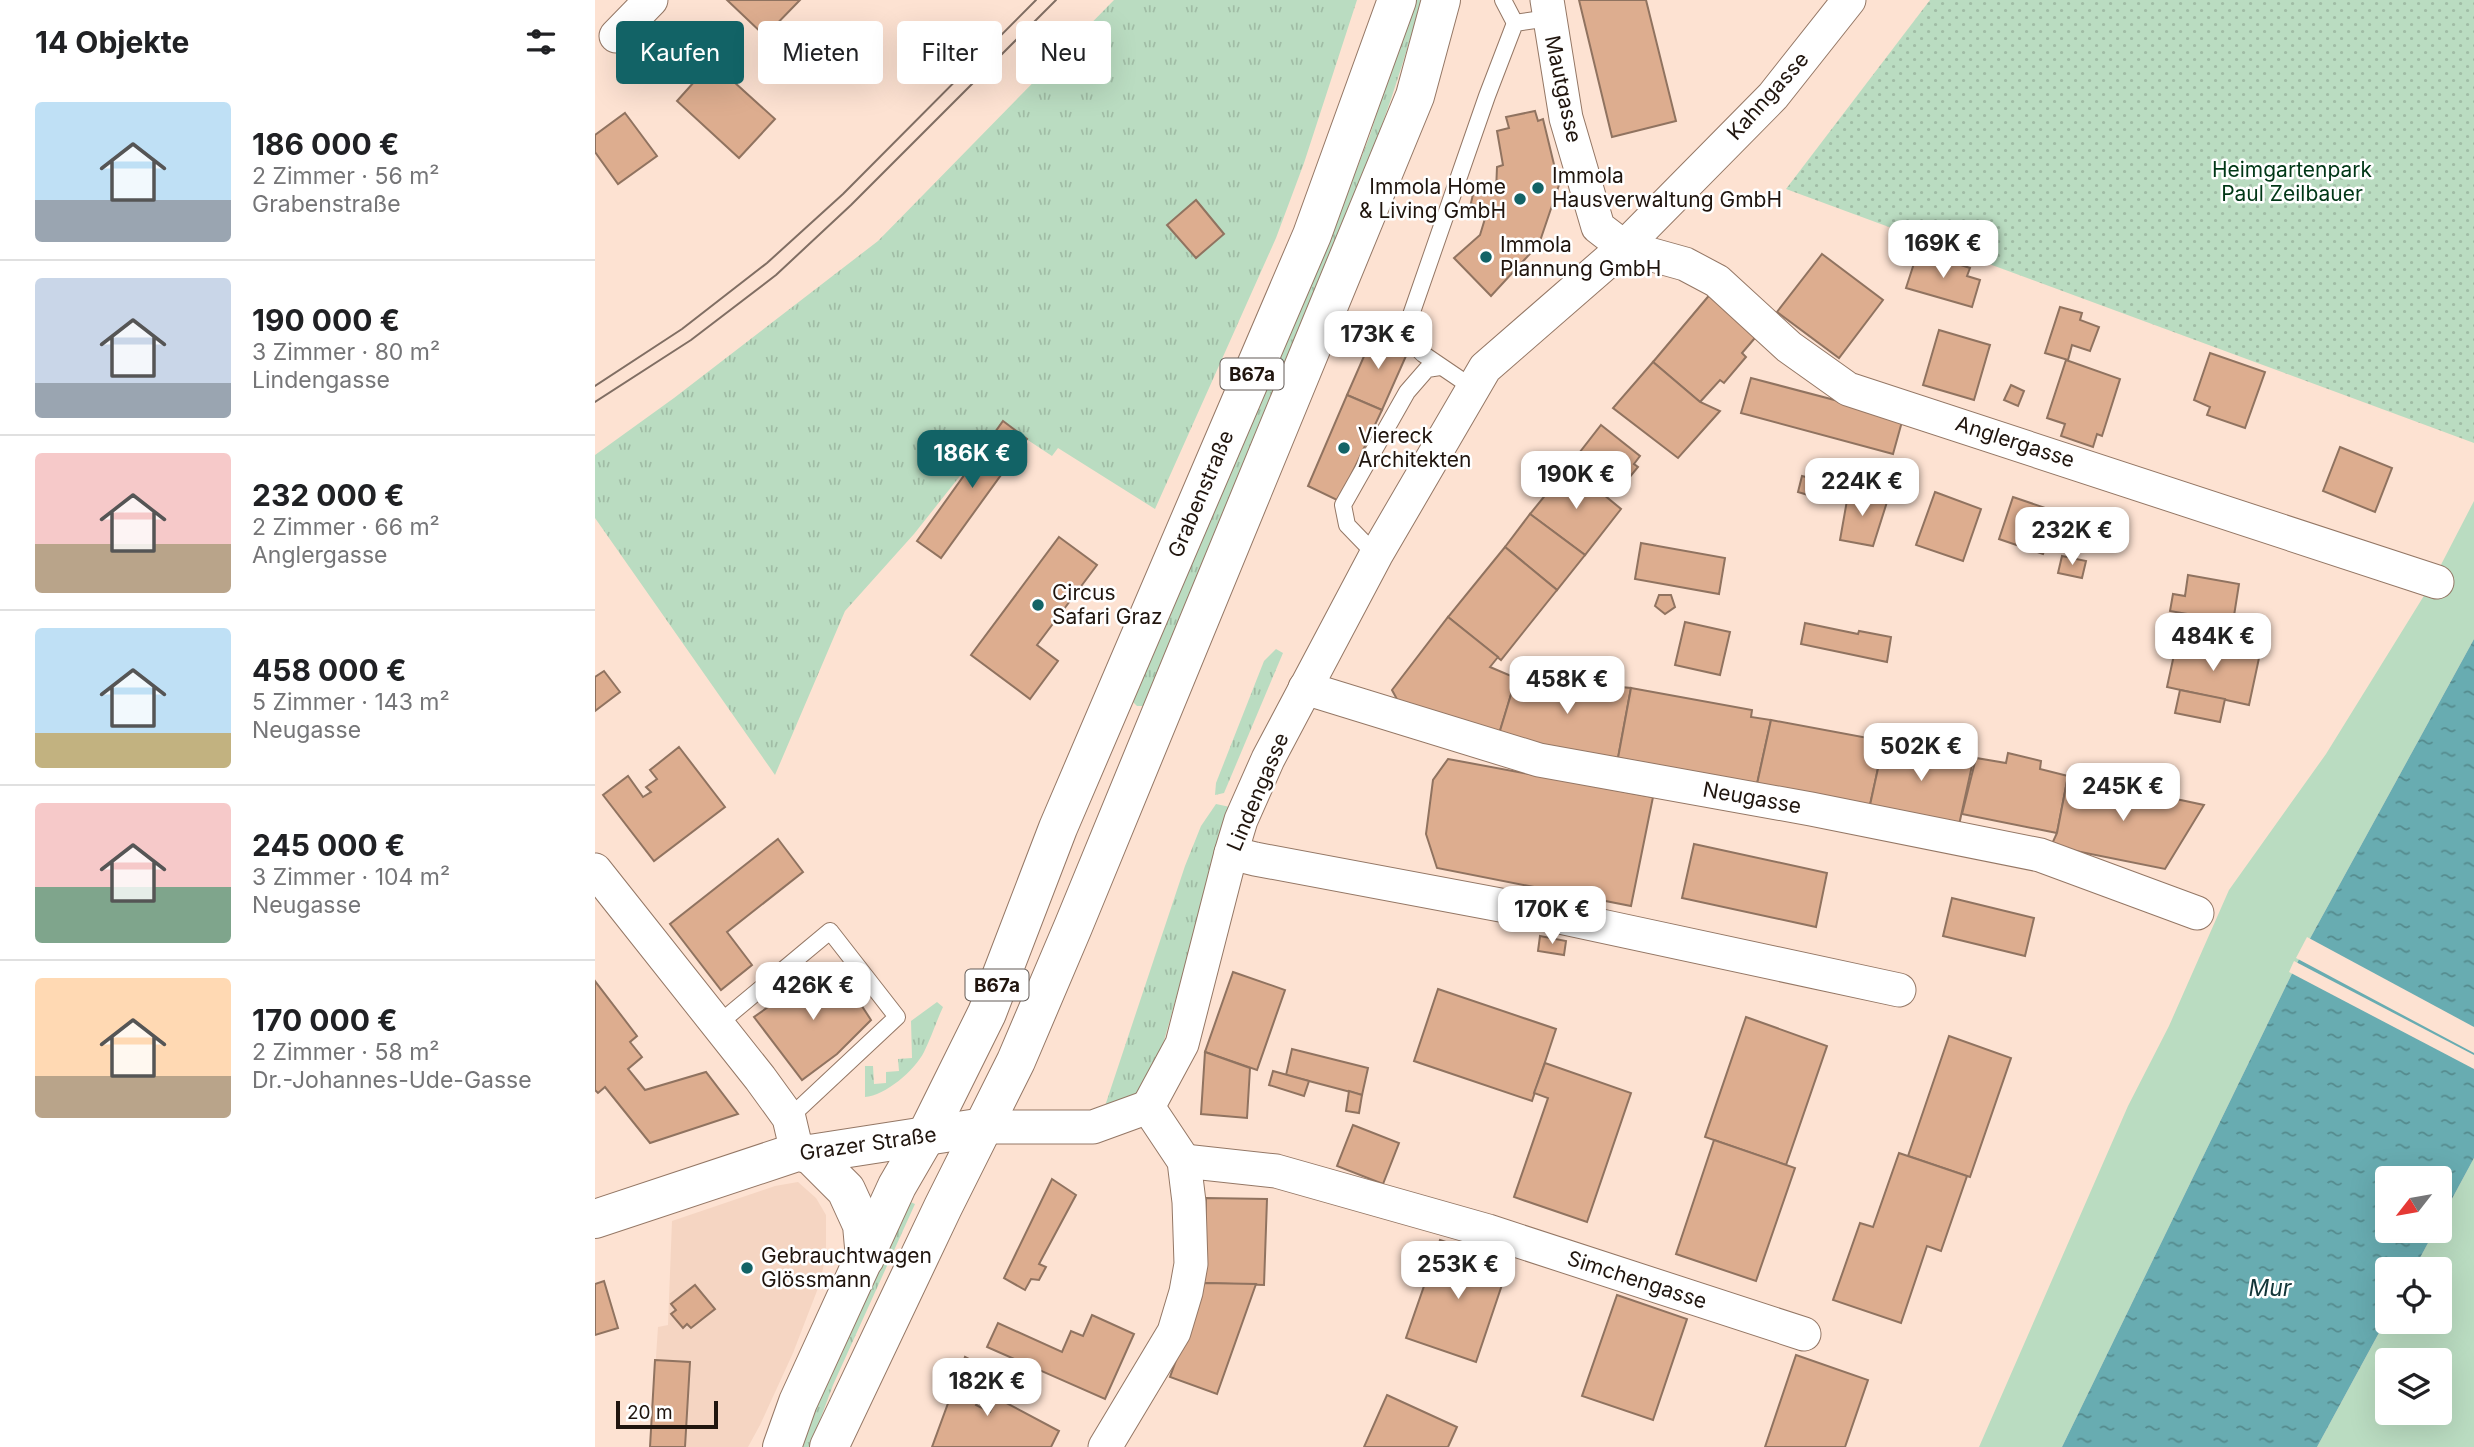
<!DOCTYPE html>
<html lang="de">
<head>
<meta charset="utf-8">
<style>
	body { margin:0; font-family:Inter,sans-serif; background:#f6f6f6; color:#202124; height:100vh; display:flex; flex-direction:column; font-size:26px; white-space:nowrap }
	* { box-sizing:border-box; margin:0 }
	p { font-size:23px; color:#757577 }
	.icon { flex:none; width:38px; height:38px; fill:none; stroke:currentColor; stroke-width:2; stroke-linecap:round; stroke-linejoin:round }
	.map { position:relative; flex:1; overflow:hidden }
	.sheet { display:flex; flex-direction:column; background:#fff; width:595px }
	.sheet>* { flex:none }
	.banner { position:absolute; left:21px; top:21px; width:665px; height:63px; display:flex; gap:14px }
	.needle { width:46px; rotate:239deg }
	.controls { position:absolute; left:1780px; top:1166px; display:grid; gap:14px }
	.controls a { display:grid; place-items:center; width:77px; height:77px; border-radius:7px; background:#fff; box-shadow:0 7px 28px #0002; font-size:35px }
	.scale { position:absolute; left:21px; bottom:18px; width:102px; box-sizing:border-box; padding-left:7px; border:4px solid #20150e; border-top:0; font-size:19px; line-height:24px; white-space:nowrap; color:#20150e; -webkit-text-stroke:5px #fff; paint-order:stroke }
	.price { position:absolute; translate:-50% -60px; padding:0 16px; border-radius:14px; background:#fff; color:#222; font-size:23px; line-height:46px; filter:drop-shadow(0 2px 4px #0008) }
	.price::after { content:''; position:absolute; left:50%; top:42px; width:21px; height:16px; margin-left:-10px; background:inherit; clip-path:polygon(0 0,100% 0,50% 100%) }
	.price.current { background:#126366; color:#fff }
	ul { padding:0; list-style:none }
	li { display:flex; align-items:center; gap:21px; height:175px; padding:0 35px }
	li+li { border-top:2px solid #e0e0e0 }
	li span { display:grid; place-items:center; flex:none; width:196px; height:140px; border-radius:7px; color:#555 }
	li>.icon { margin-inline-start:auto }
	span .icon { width:84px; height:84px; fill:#fffc; stroke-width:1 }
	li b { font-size:30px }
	h2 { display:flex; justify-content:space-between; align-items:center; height:84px; padding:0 35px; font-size:30px }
	.tag { padding:0 24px; border-radius:7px; background:#fff; box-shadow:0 7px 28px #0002; font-size:24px; line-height:63px }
	.tag.current { background:#126366; color:#fff }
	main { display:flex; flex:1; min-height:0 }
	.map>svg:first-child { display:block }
	.built { fill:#f5d5c2 }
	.grass { fill:url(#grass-tufts) }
	.park { fill:#badcc1; fill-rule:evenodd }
	.garden { fill:url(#garden-dots) }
	.water { fill:url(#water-ripples) }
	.pier { fill:#fde2d2 }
	.building { fill:#ddad8f; stroke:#907360; stroke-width:2 }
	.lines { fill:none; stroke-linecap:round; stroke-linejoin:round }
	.lane-casing { stroke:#947765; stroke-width:18 }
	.street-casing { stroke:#947765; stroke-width:35 }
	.secondary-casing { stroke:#947765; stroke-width:40 }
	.primary-casing { stroke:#947765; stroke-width:40 }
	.lane { stroke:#fff; stroke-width:16 }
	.street { stroke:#fff; stroke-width:33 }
	.secondary { stroke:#fff; stroke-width:38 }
	.primary { stroke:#fff; stroke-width:38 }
	.tram { stroke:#806e63; stroke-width:2 }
	.poi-dot { fill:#126366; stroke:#fff; stroke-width:2.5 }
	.labels { text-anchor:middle; stroke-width:5; stroke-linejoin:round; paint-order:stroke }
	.shield { fill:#fff; stroke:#635b56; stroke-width:2 }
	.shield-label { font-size:19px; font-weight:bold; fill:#20150e }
	.street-label { font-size:21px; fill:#20150e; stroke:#fff }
	.park-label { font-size:21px; fill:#003716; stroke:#fff }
	.poi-label { font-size:21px; fill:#20150e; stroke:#fff; text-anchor:start }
	.water-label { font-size:23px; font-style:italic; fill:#133538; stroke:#fff }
</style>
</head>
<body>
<main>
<section class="sheet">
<h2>14 Objekte<svg class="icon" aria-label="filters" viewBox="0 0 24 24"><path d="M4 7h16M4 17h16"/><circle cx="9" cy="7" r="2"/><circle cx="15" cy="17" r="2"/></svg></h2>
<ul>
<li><span style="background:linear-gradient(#bfe0f5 70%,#9aa5b1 0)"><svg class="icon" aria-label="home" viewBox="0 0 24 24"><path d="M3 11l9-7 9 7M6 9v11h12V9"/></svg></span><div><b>186 000 €</b><p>2 Zimmer · 56 m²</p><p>Grabenstraße</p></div></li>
<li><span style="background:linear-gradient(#c9d6e8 75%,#9aa5b1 0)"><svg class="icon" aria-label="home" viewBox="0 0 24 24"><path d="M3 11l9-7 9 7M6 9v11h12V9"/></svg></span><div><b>190 000 €</b><p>3 Zimmer · 80 m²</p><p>Lindengasse</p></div></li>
<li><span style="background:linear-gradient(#f6c9c9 65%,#b9a48a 0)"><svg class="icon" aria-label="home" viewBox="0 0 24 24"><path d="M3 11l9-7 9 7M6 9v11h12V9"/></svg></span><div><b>232 000 €</b><p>2 Zimmer · 66 m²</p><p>Anglergasse</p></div></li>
<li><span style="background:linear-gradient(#bfe0f5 75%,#c2b280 0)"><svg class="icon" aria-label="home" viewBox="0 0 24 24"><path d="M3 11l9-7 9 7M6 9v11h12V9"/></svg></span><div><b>458 000 €</b><p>5 Zimmer · 143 m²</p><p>Neugasse</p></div></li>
<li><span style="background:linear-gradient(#f6c9c9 60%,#7fa58c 0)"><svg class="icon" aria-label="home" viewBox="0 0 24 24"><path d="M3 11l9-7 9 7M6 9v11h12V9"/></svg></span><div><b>245 000 €</b><p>3 Zimmer · 104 m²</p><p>Neugasse</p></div></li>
<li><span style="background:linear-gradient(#ffd9b3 70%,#b9a48a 0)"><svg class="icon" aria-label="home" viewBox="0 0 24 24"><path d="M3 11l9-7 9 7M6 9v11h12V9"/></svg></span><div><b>170 000 €</b><p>2 Zimmer · 58 m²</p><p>Dr.-Johannes-Ude-Gasse</p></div></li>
</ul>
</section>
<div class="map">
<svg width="1879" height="1447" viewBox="0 0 1879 1447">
	<defs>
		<pattern id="grass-tufts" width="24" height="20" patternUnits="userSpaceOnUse" patternTransform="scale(1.75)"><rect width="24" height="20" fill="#badcc1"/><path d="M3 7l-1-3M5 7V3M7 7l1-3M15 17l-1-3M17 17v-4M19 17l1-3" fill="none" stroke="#a0bca5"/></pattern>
		<pattern id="garden-dots" width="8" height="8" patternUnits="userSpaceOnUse" patternTransform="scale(1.75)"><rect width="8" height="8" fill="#badcc1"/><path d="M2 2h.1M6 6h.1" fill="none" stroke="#a0bca5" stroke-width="1.8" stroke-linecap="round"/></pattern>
		<pattern id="water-ripples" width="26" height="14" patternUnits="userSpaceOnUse" patternTransform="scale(1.75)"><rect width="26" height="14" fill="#68acb1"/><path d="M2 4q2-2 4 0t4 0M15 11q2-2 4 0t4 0" fill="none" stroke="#558b8e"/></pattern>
	</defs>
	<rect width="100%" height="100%" fill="#fde2d2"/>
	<path class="built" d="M203,1182L221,1198L231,1215V1254L225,1283L198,1353L165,1425L153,1447H55L63,1327L73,1325L77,1221L180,1186Z"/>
	<g class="grass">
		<path d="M519,0H762L709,163L681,238L560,509L463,448L457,456L407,423L319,534L250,611L180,775L0,518V455L79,398L283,241Z"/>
		<path d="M817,0H826C795,118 747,231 700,344C650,464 599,585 549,706H542L538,702L743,217L775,135Z"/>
		<path d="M681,649L688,653L629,793L620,795L621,783L669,661Z"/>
		<path d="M621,804L635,807L565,1055L542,1093L510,1106L590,866L606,826Z"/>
		<path d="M342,1002L348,1007C341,1022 336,1038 329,1052C320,1070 290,1096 270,1097V1066H278L279,1084L291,1083V1072L304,1071L303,1059L317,1058L316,1021Z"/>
		<path d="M313,1201L320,1204L238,1385L215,1447H207L229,1387Z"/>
	</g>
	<g class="park">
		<path d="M1879,501V639L1706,955L1467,1447H1384L1533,1106L1574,1026L1634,890L1731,754L1835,586Z"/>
		<path d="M1879,1158V1447H1722L1792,1318V1321H1844V1269H1819L1840,1230H1844L1845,1221ZM1792,1360H1844V1412H1792Z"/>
	</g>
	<path class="garden" d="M1335,0H1879V443L1191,189Z"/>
	<path class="water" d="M1879,639V1158L1845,1221L1844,1178H1792V1230H1840L1819,1269H1792V1318L1722,1447H1467L1706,955Z"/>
	<g class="pier">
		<path d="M1712,937L1879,1027V1053L1701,958Z"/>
		<path d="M1699,961L1879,1055V1069L1694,972Z"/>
	</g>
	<g class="building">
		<path d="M132,0H205L170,36Z"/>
		<path d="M984,0H1051L1081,121L1017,137Z"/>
		<path d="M117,62L180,119L144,158L82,101Z"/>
		<path d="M940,111L943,121L948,119L964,185L944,244L896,296L859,258L885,235L892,212L876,203L879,190L901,192L902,167L908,165L902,131L914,128L911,117Z"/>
		<path d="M30,113L62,156L23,184L0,152V135Z"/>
		<path d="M601,200L629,234L601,258L572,225Z"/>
		<path d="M1323,251L1375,268L1372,276L1385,280L1377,307L1311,288Z"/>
		<path d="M1227,254L1288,300L1244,358L1182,312Z"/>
		<path d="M1117,292L1165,332L1147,353L1151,357L1129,383L1125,380L1105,402L1058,362Z"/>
		<path d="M1465,307L1487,313L1485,320L1504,327L1495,351L1477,345L1473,360L1450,353Z"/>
		<path d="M1344,330L1395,345L1379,400L1328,385Z"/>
		<path d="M780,331L815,347L787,410L752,395Z"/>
		<path d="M1615,353L1670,372L1650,428L1612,415L1615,407L1599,400Z"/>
		<path d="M1471,360L1525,379L1507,436L1502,434L1498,447L1466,436L1470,424L1452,418Z"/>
		<path d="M1058,362L1105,402L1125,411L1083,458L1018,408Z"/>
		<path d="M1156,378L1308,418L1298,454L1146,413Z"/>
		<path d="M1416,385L1429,391L1423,406L1409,400Z"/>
		<path d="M752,395L787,410L744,501L713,486Z"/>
		<path d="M408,421L432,439L346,558L322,541Z"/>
		<path d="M1006,425L1045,456L1039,464L1043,467L1025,489L1021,485L1012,497L974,466Z"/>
		<path d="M1745,447L1797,468L1780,512L1728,491Z"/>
		<path d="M974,466L1026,509L990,555L935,514Z"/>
		<path d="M1207,476L1227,481L1223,498L1203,492Z"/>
		<path d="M1254,489L1292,502L1278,546L1245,540Z"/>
		<path d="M1340,492L1386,509L1368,561L1321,545Z"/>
		<path d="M1418,497L1462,512L1448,554L1404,539Z"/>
		<path d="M935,514L990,555L962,590L910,547Z"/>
		<path d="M464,537L502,565L442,645L463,661L435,699L376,655Z"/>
		<path d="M1046,543L1130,558L1124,594L1040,579Z"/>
		<path d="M910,547L962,590L906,660L853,617Z"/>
		<path d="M1467,556L1491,561L1487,578L1463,573Z"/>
		<path d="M1593,575L1644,584L1638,622L1575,611L1578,594L1590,596Z"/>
		<path d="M1064,595H1076L1080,607L1070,614L1060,606Z"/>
		<path d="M853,617L903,657L895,667L921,678L904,734L804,703L797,690Z"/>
		<path d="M1090,622L1135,632L1125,675L1080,665Z"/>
		<path d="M1210,623L1263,634L1264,631L1296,637L1292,662L1206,644Z"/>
		<path d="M1582,641L1664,658L1654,705L1572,687Z"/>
		<path d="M9,671L25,692L0,711V677Z"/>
		<path d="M921,678L1036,688L1023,758L928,742L904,734Z"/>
		<path d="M1036,688L1157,710L1156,717L1176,720L1162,784L1023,758Z"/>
		<path d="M1585,690L1630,699L1625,722L1580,713Z"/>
		<path d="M1176,720L1289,741L1275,805L1162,784Z"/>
		<path d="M1289,741L1378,761L1364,825L1275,805Z"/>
		<path d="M84,747L130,807L59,861L8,795L33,776L48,797L56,792L51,787L62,779L55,770Z"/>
		<path d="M1413,753L1446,761L1445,769L1473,776L1462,833L1367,814L1381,758L1411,763Z"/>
		<path d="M853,759L1058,797L1036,906L842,868L831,834L838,780Z"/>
		<path d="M1473,776L1609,805L1570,869L1456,846L1462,833Z"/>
		<path d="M183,839L208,872L132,932L157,965L126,990L75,924Z"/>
		<path d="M1099,844L1232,873L1221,927L1087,898Z"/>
		<path d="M1357,898L1439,918L1430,956L1348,936Z"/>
		<path d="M945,936L971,941L969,955L943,951Z"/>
		<path d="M231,966L256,1000L261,997L276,1020L242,1054L207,1080L159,1017Z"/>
		<path d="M638,972L690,990L662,1070L610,1052Z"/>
		<path d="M0,981L42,1036L35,1042L47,1057L33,1069L50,1090L111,1072L143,1114L55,1143L10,1087L3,1093L0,1090Z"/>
		<path d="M843,989L961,1029L937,1101L819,1061Z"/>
		<path d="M1151,1017L1232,1046L1191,1165L1110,1137Z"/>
		<path d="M1354,1036L1416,1058L1375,1177L1313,1156Z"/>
		<path d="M697,1049L773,1068L767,1095L691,1075Z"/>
		<path d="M610,1052L655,1068L652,1118L606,1114Z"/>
		<path d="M950,1063L1036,1093L992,1222L919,1197L953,1098L939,1093Z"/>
		<path d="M678,1071L714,1081L709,1096L674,1085Z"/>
		<path d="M754,1091L767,1095L764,1113L751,1111Z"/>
		<path d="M758,1125L804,1143L788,1184L742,1166Z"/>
		<path d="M1119,1140L1200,1168L1161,1281L1081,1254Z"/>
		<path d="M1304,1153L1372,1176L1346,1251L1332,1246L1306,1323L1238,1300L1265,1223L1278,1227Z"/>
		<path d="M457,1179L481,1195L444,1264L451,1267L444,1280L436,1279L430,1290L409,1278Z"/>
		<path d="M611,1198L672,1199L669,1285L609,1283Z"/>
		<path d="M845,1240L914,1264L881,1362L811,1338Z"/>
		<path d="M9,1281L23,1328L0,1335V1284Z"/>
		<path d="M609,1283L661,1284L622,1394L575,1377Z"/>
		<path d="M100,1285L120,1309L96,1328L92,1324L88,1328L76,1314L81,1310L76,1304Z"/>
		<path d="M1022,1295L1092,1319L1058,1420L987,1396Z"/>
		<path d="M497,1315L539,1334L510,1399L392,1347L403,1323L467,1352L476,1331L488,1336Z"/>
		<path d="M1201,1355L1273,1380L1250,1447H1170Z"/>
		<path d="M370,1357L399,1372L381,1405L395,1412L402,1398L464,1431L456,1447H337Z"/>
		<path d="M60,1360L95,1362L90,1447H55Z"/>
		<path d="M792,1395L862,1427L853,1447H769Z"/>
	</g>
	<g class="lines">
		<defs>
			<g id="lane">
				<path d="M908,0L920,23"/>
				<path d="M878,388L828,354L809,335L892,96L920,23L954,18"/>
				<path d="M781,555L752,525L748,505L812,392L832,369L845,367"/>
				<path d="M122,1025L235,931L302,1017L194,1118"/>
			</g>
			<g id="street">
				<path d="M952,0L971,118L1003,227L1029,247L1090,264L1122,281L1194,347L1253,389L1842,582"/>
				<path d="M21,36L56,0"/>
				<path d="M710,688L944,760L1216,809L1445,855L1602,913"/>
				<path d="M636,853L660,859L932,910L1304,990"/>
				<path d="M0,870L165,1078L194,1118L202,1152"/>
				<path d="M553,1107L587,1044L636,853L646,820L673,759L781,555L890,368L1029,247L1178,96L1254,0"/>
				<path d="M389,1127H498L553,1107"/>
				<path d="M589,1161L681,1171L893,1231L1209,1334"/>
				<path d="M510,1447L579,1332L591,1292L596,1264L594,1202L589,1161L553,1107"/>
			</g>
			<g id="secondary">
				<path d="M215,1154L251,1190L267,1225L270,1258"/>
				<path d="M0,1219L202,1152L215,1154L389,1127"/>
			</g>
			<g id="primary">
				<path d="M187,1447L203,1402L302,1186L331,1136L392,1013L463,828L717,235L802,0"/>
				<path d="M234,1447L348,1207L421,1061L478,927L820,96L846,0"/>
			</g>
		</defs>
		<use href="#lane" class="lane-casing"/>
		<use href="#street" class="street-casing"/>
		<use href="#secondary" class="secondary-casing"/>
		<use href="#primary" class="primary-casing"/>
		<use href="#lane" class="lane"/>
		<use href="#street" class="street"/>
		<use href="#secondary" class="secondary"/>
		<use href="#primary" class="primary"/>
		<g class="tram">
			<path d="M0,386L87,329L172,263L248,194L441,0"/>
			<path d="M0,402L96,340L181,275L256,205L461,0"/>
		</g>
	</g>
	<g class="poi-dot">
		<circle cx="943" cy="188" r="7"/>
		<circle cx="925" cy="199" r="7"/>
		<circle cx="891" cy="257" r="7"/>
		<circle cx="749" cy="448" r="7"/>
		<circle cx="443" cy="605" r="7"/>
		<circle cx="152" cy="1268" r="7"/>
	</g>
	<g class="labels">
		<g class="shield">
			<rect x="625.5" y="358.5" width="63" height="31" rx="5"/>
			<rect x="370.5" y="969.5" width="63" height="31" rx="5"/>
		</g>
		<g class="shield-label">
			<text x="657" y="381">B67a</text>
			<text x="402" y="992">B67a</text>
		</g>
		<g class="street-label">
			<text transform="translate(968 89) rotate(78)" y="7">Mautgasse</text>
			<text transform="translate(1173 96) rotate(-48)" y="7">Kahngasse</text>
			<text transform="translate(1420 442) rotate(18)" y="7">Anglergasse</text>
			<text transform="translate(606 494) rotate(-67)" y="7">Grabenstraße</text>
			<text transform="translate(663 792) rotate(-67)" y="7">Lindengasse</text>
			<text transform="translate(1157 798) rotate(10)" y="7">Neugasse</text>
			<text transform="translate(273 1144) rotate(-8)" y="7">Grazer Straße</text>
			<text transform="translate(1042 1280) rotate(18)" y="7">Simchengasse</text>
		</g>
		<g class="park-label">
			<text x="1697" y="177">Heimgartenpark<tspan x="1697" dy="24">Paul Zeilbauer</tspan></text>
		</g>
		<g class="poi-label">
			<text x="957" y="183">Immola<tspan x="957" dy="24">Hausverwaltung GmbH</tspan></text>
			<text x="911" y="194" text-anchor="end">Immola Home<tspan x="911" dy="24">&amp; Living GmbH</tspan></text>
			<text x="905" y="252">Immola<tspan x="905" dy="24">Plannung GmbH</tspan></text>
			<text x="763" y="443">Viereck<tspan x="763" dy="24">Architekten</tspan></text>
			<text x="457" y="600">Circus<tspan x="457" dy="24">Safari Graz</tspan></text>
			<text x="166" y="1263">Gebrauchtwagen<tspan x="166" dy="24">Glössmann</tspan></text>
		</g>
		<g class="water-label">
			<text x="1675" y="1296">Mur</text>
		</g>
	</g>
</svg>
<div class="controls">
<a><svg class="needle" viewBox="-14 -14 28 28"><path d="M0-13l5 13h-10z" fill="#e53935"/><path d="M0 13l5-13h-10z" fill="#757577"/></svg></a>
<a><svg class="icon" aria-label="locate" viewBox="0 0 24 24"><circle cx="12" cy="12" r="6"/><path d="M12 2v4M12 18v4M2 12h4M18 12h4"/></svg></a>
<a><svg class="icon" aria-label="layers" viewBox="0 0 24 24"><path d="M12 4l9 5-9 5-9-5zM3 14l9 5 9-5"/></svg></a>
</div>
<div class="scale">20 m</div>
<b class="price" style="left:1348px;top:280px">169K €</b>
<b class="price" style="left:783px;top:371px">173K €</b>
<b class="price current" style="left:377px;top:490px">186K €</b>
<b class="price" style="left:981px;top:511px">190K €</b>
<b class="price" style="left:1267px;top:518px">224K €</b>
<b class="price" style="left:1477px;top:567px">232K €</b>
<b class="price" style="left:1618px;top:673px">484K €</b>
<b class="price" style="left:972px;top:716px">458K €</b>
<b class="price" style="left:1326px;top:783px">502K €</b>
<b class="price" style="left:1528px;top:823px">245K €</b>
<b class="price" style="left:957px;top:946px">170K €</b>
<b class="price" style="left:218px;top:1022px">426K €</b>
<b class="price" style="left:863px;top:1301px">253K €</b>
<b class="price" style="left:392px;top:1418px">182K €</b>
<div class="banner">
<a class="tag current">Kaufen</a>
<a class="tag">Mieten</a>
<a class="tag">Filter</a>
<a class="tag">Neu</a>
</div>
</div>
</main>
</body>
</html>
